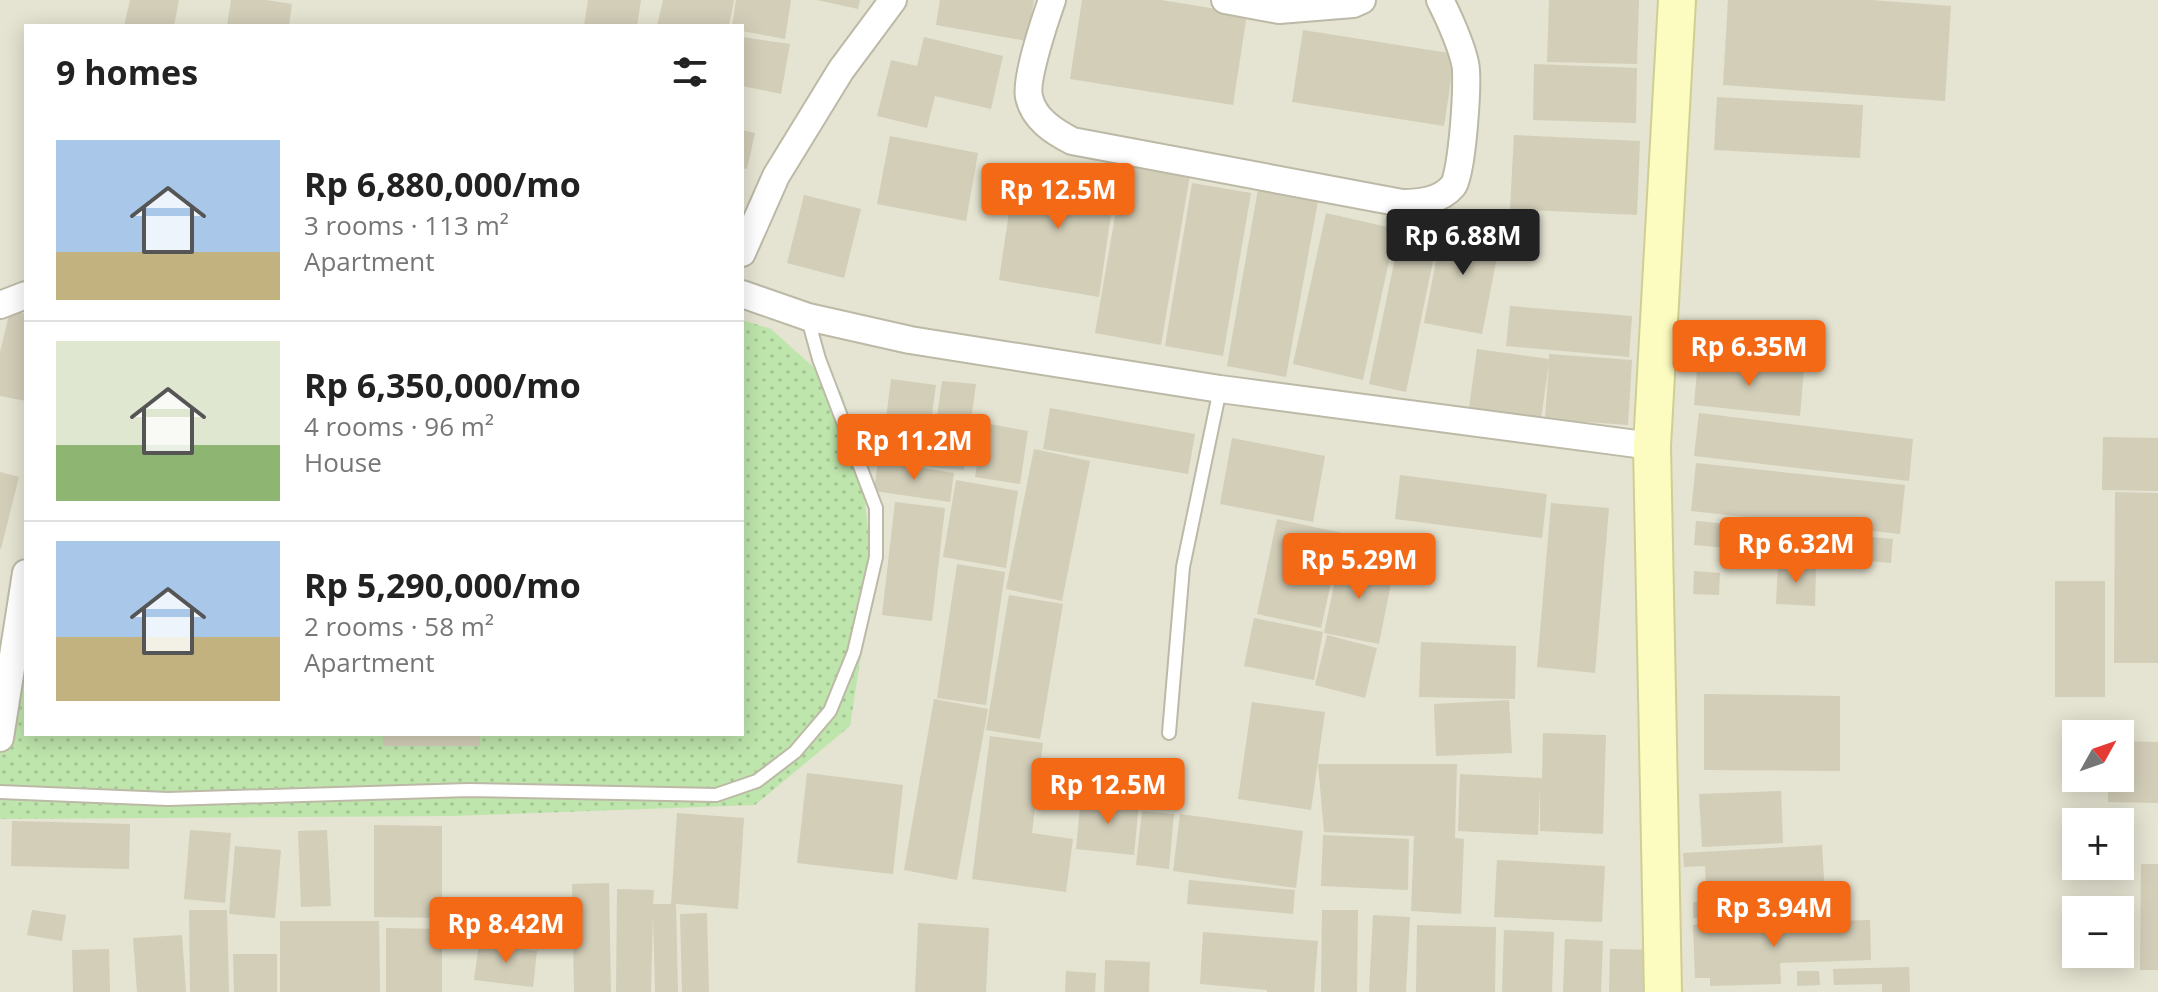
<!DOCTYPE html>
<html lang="en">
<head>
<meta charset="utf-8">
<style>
	body { margin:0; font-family:"Open Sans",sans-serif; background:#f2f2f2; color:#222; height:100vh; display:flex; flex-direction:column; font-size:30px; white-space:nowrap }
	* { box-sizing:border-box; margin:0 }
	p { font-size:26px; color:#767676 }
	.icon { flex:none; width:44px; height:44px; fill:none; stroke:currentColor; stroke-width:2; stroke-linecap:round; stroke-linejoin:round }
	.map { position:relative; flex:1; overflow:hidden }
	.sheet { position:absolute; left:24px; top:24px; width:720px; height:712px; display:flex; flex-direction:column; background:#fff; border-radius:0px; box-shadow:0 4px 20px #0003 }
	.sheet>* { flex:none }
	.needle { width:52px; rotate:50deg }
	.fabs { position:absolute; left:2062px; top:720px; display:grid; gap:16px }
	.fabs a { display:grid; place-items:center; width:72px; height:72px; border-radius:0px; background:#fff; box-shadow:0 4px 20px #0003; font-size:40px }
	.price { position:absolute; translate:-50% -68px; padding:0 18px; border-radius:8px; background:#f46916; color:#fff; font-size:26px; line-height:52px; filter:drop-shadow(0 2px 4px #0008) }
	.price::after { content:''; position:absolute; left:50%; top:48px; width:24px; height:18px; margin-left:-12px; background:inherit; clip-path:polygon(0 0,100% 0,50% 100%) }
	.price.current { background:#222; color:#fff }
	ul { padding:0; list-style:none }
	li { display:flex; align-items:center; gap:24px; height:200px; padding:0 32px }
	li+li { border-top:2px solid #e0e0e0 }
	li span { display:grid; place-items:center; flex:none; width:224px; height:160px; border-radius:0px; color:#555 }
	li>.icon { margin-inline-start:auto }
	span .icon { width:96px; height:96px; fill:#fffc; stroke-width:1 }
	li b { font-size:34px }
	h2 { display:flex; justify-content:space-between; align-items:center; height:96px; padding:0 32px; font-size:34px }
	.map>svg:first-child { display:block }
	.residential { fill:#e5e3d1; fill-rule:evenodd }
	.park { fill:url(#park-dots) }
	.building { fill:#d2ceb8 }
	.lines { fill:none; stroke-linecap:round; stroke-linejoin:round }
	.lane-casing { stroke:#bcb9a6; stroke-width:16 }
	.street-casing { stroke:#bcb9a6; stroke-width:30 }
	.secondary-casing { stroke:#d0ce93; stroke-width:40 }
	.lane { stroke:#fff; stroke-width:12 }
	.street { stroke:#fff; stroke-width:26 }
	.secondary { stroke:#fdfcc0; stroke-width:36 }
</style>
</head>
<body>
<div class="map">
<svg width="2158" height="992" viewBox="0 0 2158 992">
	<defs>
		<pattern id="park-dots" width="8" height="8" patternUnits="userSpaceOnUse" patternTransform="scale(2)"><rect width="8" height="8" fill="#bee5ac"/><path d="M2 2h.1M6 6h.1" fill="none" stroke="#a4c694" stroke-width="1.8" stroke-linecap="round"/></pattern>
	</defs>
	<rect width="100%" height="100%" fill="#f1f0e3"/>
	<path class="residential" d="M0,0H2158V992H0ZM26,26H742V734H26ZM2076,734H2120V778H2076ZM2076,822H2120V866H2076ZM2076,910H2120V954H2076Z"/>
	<path class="park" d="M742,320L771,329L841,392L859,447L873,577L850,726L755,805L453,816L0,819V709L26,568V734H742Z"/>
	<g class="building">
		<path d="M130,0H179L174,26H124Z"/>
		<path d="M231,0H266L292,4L289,26H227Z"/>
		<path d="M588,0H641L637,26H584Z"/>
		<path d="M663,0H734L729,26H657Z"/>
		<path d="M736,0H791L785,39L742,31V26H732Z"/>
		<path d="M817,0H860L858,9Z"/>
		<path d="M940,0H1034L1027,41L936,25Z"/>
		<path d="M1082,0H1161L1247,14L1233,105L1070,79Z"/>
		<path d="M1549,0H1639L1637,64L1547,62Z"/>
		<path d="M1728,0H1871L1951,6L1945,101L1723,85Z"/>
		<path d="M1303,30L1455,54L1444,126L1292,102Z"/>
		<path d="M742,37L790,44L781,94L742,86Z"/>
		<path d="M924,37L1003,56L991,109L935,96L927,128L877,116L891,60L917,66Z"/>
		<path d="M1534,64L1637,68L1636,123L1533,120Z"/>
		<path d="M1717,97L1863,105L1860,158L1714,150Z"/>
		<path d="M742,130L755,133L747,169L742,168Z"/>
		<path d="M1514,135L1640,141L1637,215L1510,209Z"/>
		<path d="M890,136L978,153L966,221L877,204Z"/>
		<path d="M1124,164L1190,175L1161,345L1095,333Z"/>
		<path d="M1016,165L1116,180L1099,297L999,280Z"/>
		<path d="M1192,183L1251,193L1223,356L1165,346Z"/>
		<path d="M1258,189L1318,201L1286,377L1227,366Z"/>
		<path d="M804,195L861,209L844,278L787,263Z"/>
		<path d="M1326,213L1396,229L1363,380L1293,364Z"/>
		<path d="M1444,220L1502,232L1482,334L1424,323Z"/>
		<path d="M1401,229L1438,237L1406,392L1369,384Z"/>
		<path d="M1510,306L1632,316L1629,357L1506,346Z"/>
		<path d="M10,311L26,314V401L0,396V352Z"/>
		<path d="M1477,349L1549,359V354L1632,360L1628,425L1545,419L1549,363L1541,418L1469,408Z"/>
		<path d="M1698,359L1804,370L1800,416L1694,405Z"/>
		<path d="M891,379L936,385L925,465L881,459Z"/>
		<path d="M942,381L976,384L964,470L930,467Z"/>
		<path d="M1050,408L1195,434L1188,474L1043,449Z"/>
		<path d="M1699,413L1913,439L1909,481L1694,456Z"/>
		<path d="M984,423L1028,431L1020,484L975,477Z"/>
		<path d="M2103,437L2158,438V491L2102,490Z"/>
		<path d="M1232,438L1325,456L1313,522L1220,504Z"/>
		<path d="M1034,449L1090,461L1062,601L1006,589Z"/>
		<path d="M878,461L954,473L950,502L874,491Z"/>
		<path d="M1696,463L1905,485L1900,534L1691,511Z"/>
		<path d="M0,472L19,477L1,549H0Z"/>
		<path d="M1400,475L1547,494L1542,538L1395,519Z"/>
		<path d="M956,480L1018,491L1006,568L943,557Z"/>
		<path d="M2115,492L2158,493V663H2114Z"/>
		<path d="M895,502L945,508L932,621L882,615Z"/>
		<path d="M1551,503L1609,508L1595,673L1537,667Z"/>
		<path d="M1277,519L1342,533L1321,628L1257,614Z"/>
		<path d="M1696,521L1893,539L1891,563L1694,545Z"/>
		<path d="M1340,557L1394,568L1379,644L1324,633Z"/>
		<path d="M957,564L1005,572L986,705L937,698Z"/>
		<path d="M1778,564L1816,566L1815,606L1776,604Z"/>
		<path d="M1694,571L1720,573L1719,595L1693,594Z"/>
		<rect x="2055" y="581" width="50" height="116"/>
		<path d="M1009,595L1063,604L1040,739L986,730Z"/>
		<path d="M1254,618L1323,632L1314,680L1244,666Z"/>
		<path d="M1327,635L1377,648L1365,698L1315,685Z"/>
		<path d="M1421,642L1516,646L1515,699L1419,697Z"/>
		<path d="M1704,694L1840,696V771L1704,770Z"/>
		<path d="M934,699L988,709L957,880L904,870Z"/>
		<path d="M1509,700L1512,753L1436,756L1434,704Z"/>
		<path d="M1252,702L1325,712L1311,810L1238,799Z"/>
		<path d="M1543,733L1606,735L1603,834L1540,831V789L1538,835L1458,831L1460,774L1542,778Z"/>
		<rect x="383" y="734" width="97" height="12"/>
		<path d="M990,736L1043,743L1032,833L1073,839L1066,892L972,879Z"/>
		<path d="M2120,741L2158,742V803L2108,802V778H2120Z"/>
		<path d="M1318,764H1457L1455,838L1464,839L1461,914L1411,911L1414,836L1324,832Z"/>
		<path d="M807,773L903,785L893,874L797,863Z"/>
		<path d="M1781,791L1783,843L1702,847L1699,794Z"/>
		<path d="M1081,797L1139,803L1134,855L1076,849Z"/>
		<path d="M1142,811L1174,814L1169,869L1136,865Z"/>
		<path d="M677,813L744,818L738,909L676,904L678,992H655L653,915L651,992H616L617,889L654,890L653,904H671Z"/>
		<path d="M1180,814L1303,831L1296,888L1173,871Z"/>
		<path d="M12,821L130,824L129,869L11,866Z"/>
		<path d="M374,825L442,826V918L374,917Z"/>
		<path d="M190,830L231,833L225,903L184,899Z"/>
		<path d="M327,830L331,906L301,907L298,831Z"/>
		<path d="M1323,835L1409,839L1408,890L1321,886Z"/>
		<path d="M1822,845L1826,911L1693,918V902H1707L1705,866L1684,867L1683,853Z"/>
		<path d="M235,846L281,850L275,918L229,914Z"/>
		<path d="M1497,860L1605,866L1602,922L1494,917Z"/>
		<path d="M2141,864H2158V970H2140Z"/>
		<path d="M1189,880L1295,890L1293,914L1187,904Z"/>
		<path d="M609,883L611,992H574L572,884Z"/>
		<path d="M32,910L66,915L62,941L27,935Z"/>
		<path d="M189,910H227L229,992H190Z"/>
		<path d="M1322,910H1358L1357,992H1321Z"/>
		<path d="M707,913L709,992H682L680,914Z"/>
		<path d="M1373,915L1410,917L1406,992H1369Z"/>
		<path d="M1870,920L1871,960L1780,963L1781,984L1710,986V978H1695L1693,925Z"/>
		<path d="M280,921H379L380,992H280Z"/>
		<path d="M918,923L989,928L986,992H915Z"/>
		<path d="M1417,925L1496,927L1495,992H1416Z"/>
		<path d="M386,928L442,929V992H386Z"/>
		<path d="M1504,930L1554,932L1552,992H1502Z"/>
		<path d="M1203,932L1318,941L1314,992H1267V990L1200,984Z"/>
		<path d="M182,935L186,992H137L133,938Z"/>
		<path d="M1565,939L1603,941L1601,992H1563Z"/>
		<path d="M479,943L537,951L533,987L474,980Z"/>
		<path d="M109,949L110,992H73L72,950Z"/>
		<path d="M1610,949L1660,950L1659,992H1609Z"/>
		<path d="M233,954H277V992H234Z"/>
		<path d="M1105,960L1150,962L1149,992H1104Z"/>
		<path d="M1909,967L1910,992H1882V984L1834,985L1833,969Z"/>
		<path d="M1066,971L1096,973L1095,992H1065Z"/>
		<path d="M1797,971H1819L1820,985L1797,986Z"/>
	</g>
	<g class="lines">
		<defs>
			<g id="lane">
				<path d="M1169,733L1183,567L1220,389"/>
				<path d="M0,792L168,799L469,790L716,795L757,781L795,752L830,711L854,652L876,557V508L819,359L808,319"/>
			</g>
			<g id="street">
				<path d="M1052,0C1045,20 1025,79 1029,97C1034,119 1053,131 1072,141L1402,203C1420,203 1440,201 1453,186C1462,176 1469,78 1465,63C1460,41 1450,20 1440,0"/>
				<path d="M1225,0L1279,10L1353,4L1362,0"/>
				<path d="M742,253L776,176L841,70L893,0"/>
				<path d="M742,294L808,317L910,340L1220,389L1652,446"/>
				<path d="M0,305L26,295"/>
				<path d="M0,738L26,573"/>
			</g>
			<path id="secondary" d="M1663,992L1652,446L1677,0"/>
		</defs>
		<use href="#lane" class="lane-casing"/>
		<use href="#street" class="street-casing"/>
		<use href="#secondary" class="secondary-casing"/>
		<use href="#lane" class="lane"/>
		<use href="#street" class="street"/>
		<use href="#secondary" class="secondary"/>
	</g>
</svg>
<div class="fabs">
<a><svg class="needle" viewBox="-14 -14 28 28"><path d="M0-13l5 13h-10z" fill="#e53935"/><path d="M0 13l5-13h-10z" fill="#767676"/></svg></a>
<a>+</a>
<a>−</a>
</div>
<b class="price" style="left:1058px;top:231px">Rp 12.5M</b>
<b class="price current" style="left:1463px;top:277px">Rp 6.88M</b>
<b class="price" style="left:1749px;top:388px">Rp 6.35M</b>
<b class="price" style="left:914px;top:482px">Rp 11.2M</b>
<b class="price" style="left:1796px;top:585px">Rp 6.32M</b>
<b class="price" style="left:1359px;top:601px">Rp 5.29M</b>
<b class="price" style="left:1108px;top:826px">Rp 12.5M</b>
<b class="price" style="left:1774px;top:949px">Rp 3.94M</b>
<b class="price" style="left:506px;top:965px">Rp 8.42M</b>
<section class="sheet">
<h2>9 homes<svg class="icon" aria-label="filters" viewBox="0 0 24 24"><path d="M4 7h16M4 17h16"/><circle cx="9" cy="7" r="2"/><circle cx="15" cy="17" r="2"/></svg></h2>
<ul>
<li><span style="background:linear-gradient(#a9c7e8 70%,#c2b280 0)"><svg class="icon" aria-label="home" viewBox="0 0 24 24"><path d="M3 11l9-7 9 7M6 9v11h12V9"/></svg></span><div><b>Rp 6,880,000/mo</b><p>3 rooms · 113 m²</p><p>Apartment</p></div></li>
<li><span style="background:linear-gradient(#dfe7d0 65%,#8fb573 0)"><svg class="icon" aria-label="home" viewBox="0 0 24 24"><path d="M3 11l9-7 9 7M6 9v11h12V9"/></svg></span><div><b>Rp 6,350,000/mo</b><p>4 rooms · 96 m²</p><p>House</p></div></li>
<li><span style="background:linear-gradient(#a9c7e8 60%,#c2b280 0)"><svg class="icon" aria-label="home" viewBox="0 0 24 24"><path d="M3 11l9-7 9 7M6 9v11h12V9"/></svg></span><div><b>Rp 5,290,000/mo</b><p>2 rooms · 58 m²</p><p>Apartment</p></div></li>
</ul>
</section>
</div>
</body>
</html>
